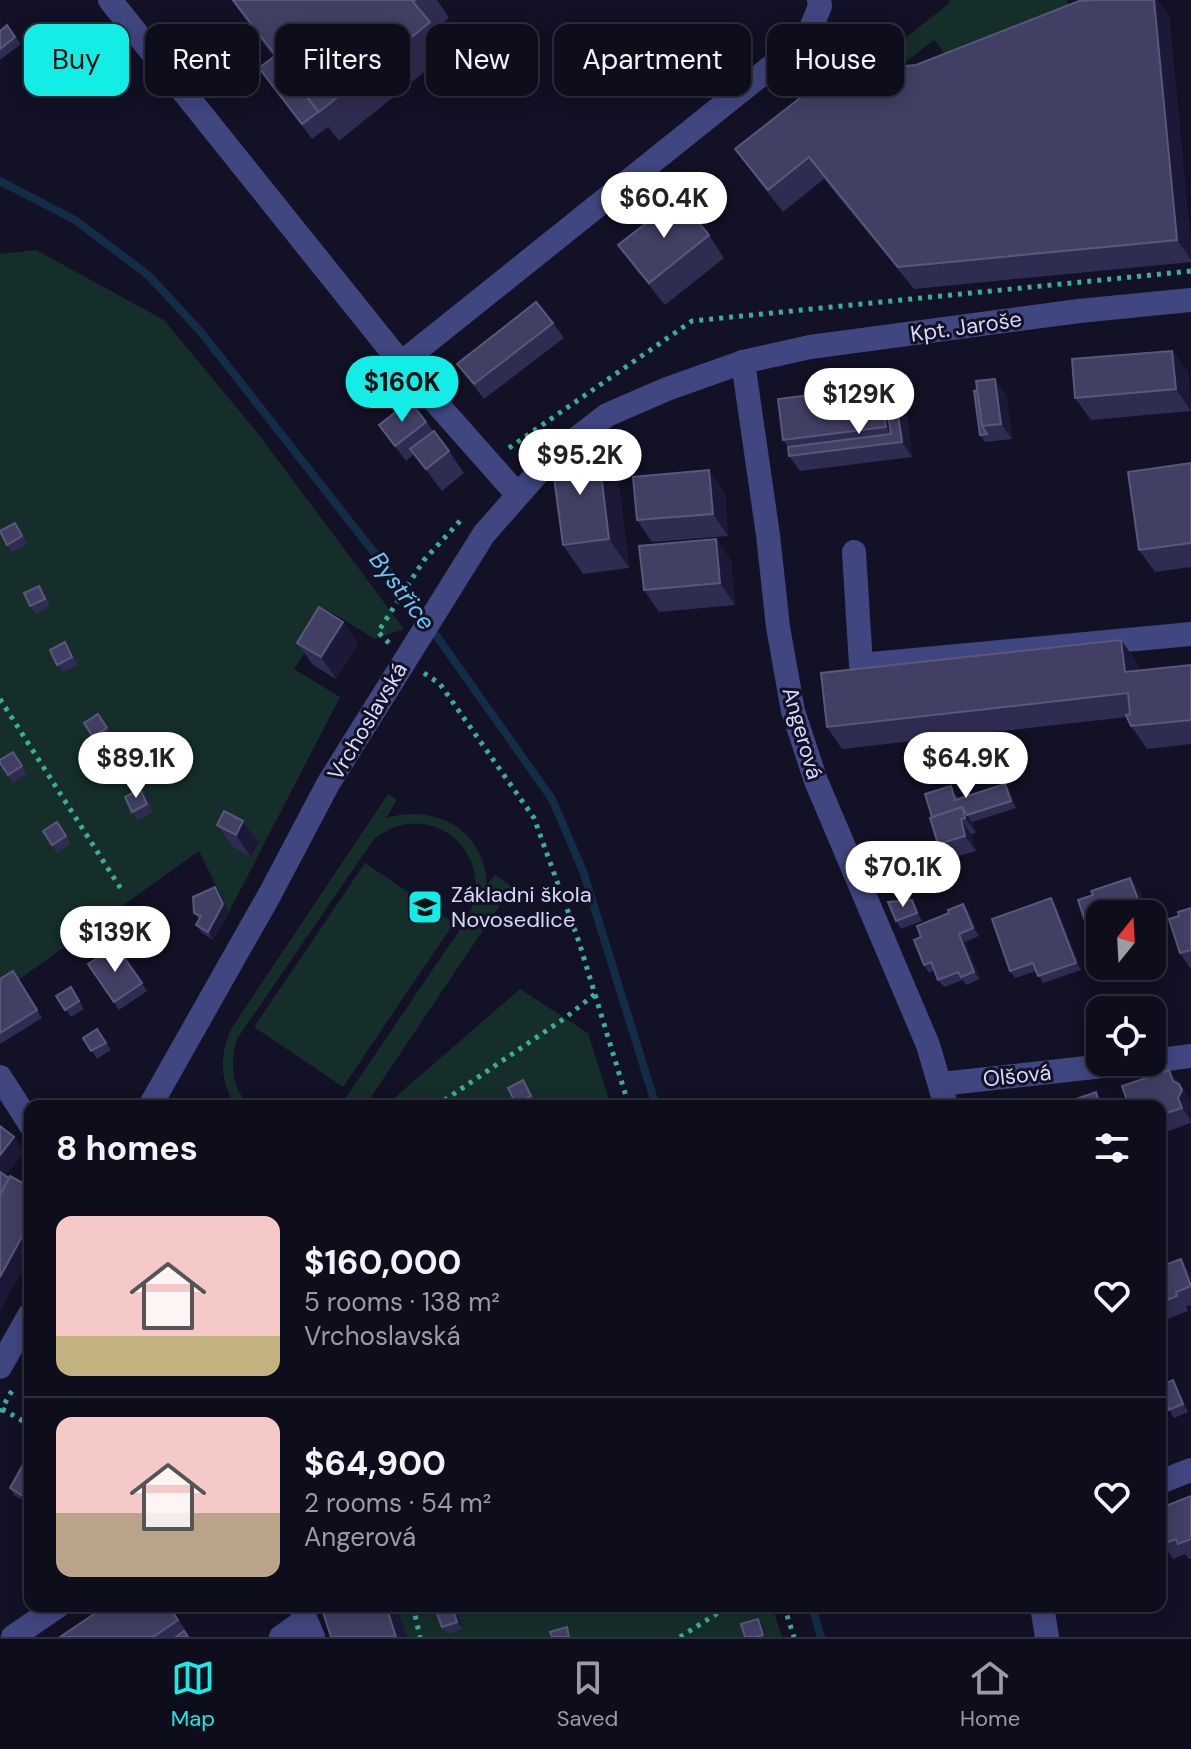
<!DOCTYPE html>
<html lang="en">
<head>
<meta charset="utf-8">
<style>
	body { margin:0; font-family:"DM Sans",sans-serif; background:#1c1b29; color:#f1f3f6; height:100vh; display:flex; flex-direction:column; font-size:30px; white-space:nowrap }
	* { box-sizing:border-box; margin:0 }
	p { font-size:26px; color:#9b9ca3 }
	.icon { flex:none; width:44px; height:44px; fill:none; stroke:currentColor; stroke-width:2; stroke-linecap:round; stroke-linejoin:round }
	.map { position:relative; flex:1; overflow:hidden }
	.sheet { position:absolute; left:24px; top:1100px; width:1142px; height:512px; display:flex; flex-direction:column; background:#0e0d1c; border-radius:16px; box-shadow:0 4px 20px #0003,0 0 0 2px #2e2d3b }
	.sheet>* { flex:none }
	.hud { position:absolute; left:24px; top:24px; width:1144px; height:72px; display:flex; gap:16px }
	.needle { width:52px; rotate:18deg }
	.tools { position:absolute; left:1086px; top:900px; display:grid; gap:16px }
	.tools a { display:grid; place-items:center; width:80px; height:80px; border-radius:16px; background:#0e0d1c; box-shadow:0 4px 20px #0003,0 0 0 2px #2e2d3b; font-size:40px }
	.price { position:absolute; translate:-50% -68px; padding:0 18px; border-radius:28px; background:#fff; color:#222; font-size:26px; line-height:52px; filter:drop-shadow(0 2px 4px #0008) }
	.price::after { content:''; position:absolute; left:50%; top:48px; width:24px; height:18px; margin-left:-12px; background:inherit; clip-path:polygon(0 0,100% 0,50% 100%) }
	.price.selected { background:#14ece6; color:#111 }
	ul { padding:0; list-style:none }
	li { display:flex; align-items:center; gap:24px; height:200px; padding:0 32px }
	li+li { border-top:2px solid #2e2d3b }
	li span { display:grid; place-items:center; flex:none; width:224px; height:160px; border-radius:16px; color:#555 }
	li>.icon { margin-inline-start:auto }
	span .icon { width:96px; height:96px; fill:#fffc; stroke-width:1 }
	li b { font-size:34px }
	h2 { display:flex; justify-content:space-between; align-items:center; height:96px; padding:0 32px; font-size:34px }
	.pill { padding:0 28px; border-radius:16px; background:#0e0d1c; box-shadow:0 4px 20px #0003,0 0 0 2px #2e2d3b; font-size:28px; line-height:72px }
	.pill.selected { background:#14ece6; color:#111 }
	.menu { display:flex; justify-content:space-around; align-items:center; height:112px; border-top:2px solid #2e2d3b; background:#0e0d1c; font-size:22px; color:#9b9ca3 }
	.menu a { display:grid; justify-items:center; gap:4px }
	.menu .selected { color:#14ece6 }
	.map>svg:first-child { display:block }
	.green { fill:#152e2a }
	.lines { fill:none; stroke-linecap:round; stroke-linejoin:round }
	.stream { stroke:#132d47; stroke-width:8 }
	.path { stroke:#3aae99; stroke-width:5; stroke-dasharray:4 6; stroke-linecap:butt }
	.minor { stroke:#404680; stroke-width:24 }
	.wall { fill:#2f2c51 }
	.shaded-wall { fill:#1c1938 }
	.building { fill:#413f63; stroke:#59577b; stroke-width:2 }
	.labels { text-anchor:middle; stroke-width:6; stroke-linejoin:round; paint-order:stroke }
	.street-label { font-size:22px; fill:#d8d9fc; stroke:#121125 }
	.poi-label { font-size:22px; fill:#d8d9fc; stroke:#121125; text-anchor:start }
	.water-label { font-size:24px; font-style:italic; fill:#6fc7f3; stroke:#121125 }
</style>
</head>
<body>
<div class="map">
<svg width="1191" height="1637" viewBox="0 0 1191 1637">
	<rect width="100%" height="100%" fill="#121125"/>
	<g class="green">
		<path d="M948,0H1067L1070,20L957,69L934,40L894,71L842,87L950,3Z"/>
		<path d="M36,250L164,320L256,431L404,629L375,639L331,612L294,669L340,697L229,912L199,851L0,993V254Z"/>
		<path d="M388,794L397,800L386,818C436,803 485,830 487,885L495,875L512,887L365,1106H340L465,922C503,858 432,793 374,839L237,1039C230,1063 231,1088 250,1106H236C219,1082 220,1054 231,1029Z"/>
		<path d="M365,863L454,923L343,1087L254,1027Z"/>
		<path d="M520,989L588,1033L611,1106H385Z"/>
		<path d="M396,1606H772L782,1637H407Z"/>
	</g>
	<g class="lines">
		<g class="stream">
			<path d="M0,181L75,220L148,275L201,332L409,597L552,799L583,871L656,1106"/>
			<path d="M812,1606L821,1637"/>
		</g>
		<g class="path">
			<path d="M509,448L692,321L1191,271"/>
			<path d="M389,643L378,632L424,560L460,521"/>
			<path d="M424,673L440,684L534,818L579,942L629,1106"/>
			<path d="M0,699L121,889"/>
			<path d="M436,1106L565,1018L595,994"/>
			<path d="M2,1409L30,1425"/>
			<path d="M0,1412L14,1387"/>
			<path d="M413,1606L420,1637"/>
			<path d="M784,1606L794,1637"/>
			<path d="M680,1637L729,1606"/>
		</g>
		<g class="minor">
			<path d="M110,0L401,363"/>
			<path d="M743,362L768,535L778,627L793,711L816,781L928,1045L946,1106"/>
			<path d="M517,494L401,363L807,38L820,6L819,0"/>
			<path d="M854,552L861,665L1191,634"/>
			<path d="M1152,1061L1191,1056"/>
			<path d="M0,1077L30,1124"/>
			<path d="M941,1084L1140,1062"/>
			<path d="M150,1106L270,894L328,784L484,534L550,459L607,415L667,389L743,362L810,347L1079,311L1191,300"/>
			<path d="M0,1367L30,1314"/>
			<path d="M1160,1482L1191,1470"/>
			<path d="M300,1606L313,1637"/>
			<path d="M1042,1606L1047,1637"/>
			<path d="M13,1637L58,1606"/>
			<path d="M281,1637L305,1620"/>
		</g>
	</g>
	<g class="wall">
		<path d="M231,0H437L449,18L435,29L450,51L339,141L327,125L328,127L312,139L259,68L274,57Z"/>
		<path d="M1082,0H1157L1169,16L1191,247V262L914,289L824,179L783,212L751,171L735,149L916,65L1083,1Z"/>
		<path d="M7,25L21,44L0,60V31Z"/>
		<path d="M709,235L724,258L665,305L634,267L618,245Z"/>
		<path d="M553,323L564,338L484,399L457,364Z"/>
		<path d="M1172,351L1188,373L1191,411L1091,420L1075,398Z"/>
		<path d="M974,391L1006,394L1012,439L985,442L980,435Z"/>
		<path d="M885,393L906,407L912,457L800,471L789,456L788,447L783,440Z"/>
		<path d="M410,401L449,451L464,473L442,491L414,454L406,461L379,425Z"/>
		<path d="M1191,463V567L1155,572L1139,550Z"/>
		<path d="M618,478L629,568L583,574L563,545Z"/>
		<path d="M725,493L728,536L652,542L637,520Z"/>
		<path d="M20,530L27,544L12,552L7,545Z"/>
		<path d="M716,539L731,561L735,605L659,612L644,590Z"/>
		<path d="M44,593L50,606L36,614L30,606Z"/>
		<path d="M343,622L358,644L336,679L313,665L297,643Z"/>
		<path d="M65,642L78,665L63,672L57,665Z"/>
		<path d="M1137,662L1138,670L1191,665V744L1147,749L1131,726L1127,717L842,749L827,727Z"/>
		<path d="M98,714L112,736L98,745L84,723Z"/>
		<path d="M13,752L27,774L13,783L0,763Z"/>
		<path d="M1005,784L1010,791L1016,808L972,822L976,833L971,834L976,851L948,859L938,844L932,817L956,794L958,799Z"/>
		<path d="M140,789L153,812L138,820L132,812Z"/>
		<path d="M243,821L259,843L251,857L233,847L217,825Z"/>
		<path d="M57,822L71,844L57,853L43,831Z"/>
		<path d="M1130,878L1141,893L1148,914H1100V954L1092,942L1078,900L1093,895L1091,891Z"/>
		<path d="M215,887L229,912L213,940L202,933L196,925L199,920L194,913Z"/>
		<path d="M1051,898L1056,906L1081,970L1043,983L1036,971L1015,978L1010,971Z"/>
		<path d="M963,904L969,912L979,936L965,942L980,979L966,985L963,980L944,987L938,980L934,970L929,973L924,965L921,937L949,913Z"/>
		<path d="M917,908L922,921L901,929L896,921Z"/>
		<path d="M1191,908V968H1190L1180,953L1179,916Z"/>
		<path d="M116,946L147,991L119,1010L88,964Z"/>
		<path d="M0,979H18L42,1018L0,1044Z"/>
		<path d="M71,987L84,1009L71,1017L56,996Z"/>
		<path d="M97,1029L111,1050L97,1059L83,1038Z"/>
		<path d="M1169,1070L1190,1099L1191,1108L1189,1113L1191,1123L1160,1134V1106Z"/>
		<path d="M508,1088H529L536,1104L532,1106H517Z"/>
		<path d="M1160,1263L1191,1274V1305L1186,1307L1188,1311L1160,1322Z"/>
		<path d="M1178,1388L1188,1412L1174,1418L1169,1410Z"/>
		<path d="M30,1452V1504L15,1496L10,1488Z"/>
		<path d="M1191,1496V1559H1189L1185,1554L1173,1559L1163,1544L1166,1512Z"/>
		<path d="M169,1606L190,1637H60Z"/>
		<path d="M452,1606L457,1613L463,1629L447,1634L442,1627Z"/>
	</g>
	<g class="shaded-wall">
		<path d="M1154,0H1157L1169,16L1191,247V260L1177,240Z"/>
		<path d="M1172,351L1188,373L1191,411L1176,389Z"/>
		<path d="M995,379L1006,394L1012,439L1001,424Z"/>
		<path d="M880,386L895,408L897,443L886,427Z"/>
		<path d="M895,392L906,407L912,457L902,442Z"/>
		<path d="M598,449L618,478L629,568L609,539Z"/>
		<path d="M709,470L725,493L728,536L713,514Z"/>
		<path d="M716,539L731,561L735,605L720,583Z"/>
		<path d="M343,622L358,644L336,679L321,657Z"/>
		<path d="M1121,640L1137,662L1140,694L1125,672Z"/>
		<path d="M1005,784L1010,791L1016,808L1011,801Z"/>
		<path d="M962,807L972,822L976,833L965,818Z"/>
		<path d="M961,819L971,834L976,851L965,836Z"/>
		<path d="M243,821L259,843L251,857L236,835Z"/>
		<path d="M1130,878L1141,893L1148,914H1145L1142,910Z"/>
		<path d="M215,887L229,912L213,940L208,932Z"/>
		<path d="M1051,898L1056,906L1081,970L1076,963Z"/>
		<path d="M912,900L917,908L922,921L917,913Z"/>
		<path d="M963,904L969,912L979,936L973,928Z"/>
		<path d="M959,934L965,942L980,979L974,972Z"/>
		<path d="M1169,1070L1190,1099L1191,1108L1189,1113L1191,1121L1182,1108Z"/>
		<path d="M1096,1092L1105,1106H1100Z"/>
		<path d="M14,1137L25,1152L0,1182V1155Z"/>
		<path d="M30,1222V1256L0,1311V1277Z"/>
		<path d="M1181,1259L1191,1274V1285Z"/>
		<path d="M1173,1380L1178,1388L1188,1412L1183,1404Z"/>
		<path d="M386,1606H396L407,1637H396Z"/>
		<path d="M452,1606L457,1613L463,1629L457,1622Z"/>
		<path d="M758,1619L763,1627L766,1637H764L763,1635Z"/>
	</g>
	<g class="building">
		<path d="M233,0H415L413,2L430,22L319,112Z"/>
		<path d="M1094,0H1154L1177,240L898,267L809,157L768,190L735,149L832,73L916,65L1079,1Z"/>
		<path d="M7,25L15,37L0,49V31Z"/>
		<path d="M275,56L318,112L302,124L259,68Z"/>
		<path d="M679,198L709,235L649,283L618,245Z"/>
		<path d="M536,302L553,323L474,384L457,364Z"/>
		<path d="M1172,351L1176,389L1075,398L1072,359Z"/>
		<path d="M995,379L1001,424L982,426L976,381Z"/>
		<path d="M880,386L886,427L783,440L778,399Z"/>
		<path d="M977,390L982,426L987,434L980,435L974,391Z"/>
		<path d="M895,392L902,442L789,456L788,447L891,434L885,393Z"/>
		<path d="M410,401L426,422L395,446L379,425Z"/>
		<path d="M434,431L449,451L426,469L410,449Z"/>
		<path d="M598,449L609,539L563,545L551,455Z"/>
		<path d="M1191,463V543L1139,550L1128,472Z"/>
		<path d="M709,470L713,514L637,520L633,477Z"/>
		<path d="M15,523L22,536L7,545L0,531Z"/>
		<path d="M716,539L720,583L644,590L639,546Z"/>
		<path d="M39,586L45,599L30,606L24,593Z"/>
		<path d="M319,607L343,622L321,657L297,643Z"/>
		<path d="M1121,640L1125,672L1191,665V720L1131,726L1126,715L1130,714L1128,693L827,727L821,673Z"/>
		<path d="M65,642L72,657L57,665L50,650Z"/>
		<path d="M98,714L107,728L93,737L84,723Z"/>
		<path d="M13,752L22,766L8,775L0,763V760Z"/>
		<path d="M1005,784L1011,801L967,815L962,807L932,817L925,794L951,786L955,800Z"/>
		<path d="M140,789L147,804L132,812L125,797Z"/>
		<path d="M962,807L965,818L961,819L965,836L938,844L930,818Z"/>
		<path d="M224,811L243,821L236,835L217,825Z"/>
		<path d="M57,822L66,836L52,845L43,831Z"/>
		<path d="M1130,878L1142,910L1131,914H1100V940L1092,942L1078,900L1093,895L1091,891Z"/>
		<path d="M215,887L223,904L208,932L196,925L201,916L194,913L193,897Z"/>
		<path d="M1051,898L1076,963L1038,976L1033,963L1010,971L992,919Z"/>
		<path d="M912,900L917,913L896,921L888,902Z"/>
		<path d="M963,904L973,928L959,934L974,972L961,977L958,972L938,980L931,962L924,965L914,940L921,937L917,926L949,913L948,910Z"/>
		<path d="M1191,908V950L1180,953L1169,919L1179,916L1178,912Z"/>
		<path d="M116,946L142,983L114,1002L88,964Z"/>
		<path d="M13,971L37,1010L0,1033V979Z"/>
		<path d="M71,987L79,1001L65,1010L56,996Z"/>
		<path d="M97,1029L106,1043L91,1051L83,1038Z"/>
		<path d="M1169,1070L1173,1081L1179,1084L1182,1090L1178,1098L1182,1108L1160,1115V1106H1129L1122,1086Z"/>
		<path d="M523,1080L531,1096L516,1104L508,1088Z"/>
		<path d="M1096,1092L1100,1106H1069L1068,1102Z"/>
		<path d="M0,1126L14,1137L0,1155Z"/>
		<path d="M0,1172L9,1178L0,1195Z"/>
		<path d="M10,1176L30,1187V1222L0,1277V1195Z"/>
		<path d="M1181,1259L1191,1286L1176,1292L1177,1296L1160,1303V1263L1164,1261L1165,1265Z"/>
		<path d="M1173,1380L1183,1404L1169,1410L1160,1386Z"/>
		<path d="M30,1452V1500L10,1488Z"/>
		<path d="M1191,1496V1539L1178,1544L1176,1539L1163,1544L1160,1538V1515L1166,1512L1163,1507Z"/>
		<path d="M106,1606H168L178,1620L153,1637H60Z"/>
		<path d="M321,1606H386L396,1637H331Z"/>
		<path d="M452,1606L457,1622L442,1627L436,1611Z"/>
		<path d="M758,1619L763,1635L756,1637H745L741,1624Z"/>
		<path d="M567,1627L569,1637H552L550,1632Z"/>
		<path d="M184,1631L188,1637H176Z"/>
	</g>
	<defs>
		<symbol id="school-square" viewBox="-11 -11 22 22"><rect x="-9" y="-9" width="18" height="18" rx="4" fill="#14ece6" stroke="#121125"/><path d="M0-5L7-2L0 1L-7-2ZM-4 1L0 2.5L4 1V4Q0 6-4 4Z" fill="#111"/></symbol>
	</defs>
	<g fill-rule="evenodd">
		<use href="#school-square" x="405" y="887" width="40" height="40"/>
	</g>
	<g class="labels">
		<g class="street-label">
			<text transform="translate(966 326) rotate(-8)" y="8">Kpt. Jaroše</text>
			<text transform="translate(367 721) rotate(-59)" y="8">Vrchoslavská</text>
			<text transform="translate(803 733) rotate(74)" y="8">Angerová</text>
			<text transform="translate(1017 1075) rotate(-6)" y="8">Olšová</text>
		</g>
		<g class="poi-label">
			<text x="451" y="902">Základni škola<tspan x="451" dy="25">Novosedlice</tspan></text>
		</g>
		<g class="water-label">
			<text transform="translate(402 591) rotate(53)" y="8">Bystřice</text>
		</g>
	</g>
</svg>
<div class="tools">
<a><svg class="needle" viewBox="-14 -14 28 28"><path d="M0-13l5 13h-10z" fill="#e53935"/><path d="M0 13l5-13h-10z" fill="#9b9ca3"/></svg></a>
<a><svg class="icon" aria-label="locate" viewBox="0 0 24 24"><circle cx="12" cy="12" r="6"/><path d="M12 2v4M12 18v4M2 12h4M18 12h4"/></svg></a>
</div>
<b class="price" style="left:664px;top:240px">$60.4K</b>
<b class="price selected" style="left:402px;top:424px">$160K</b>
<b class="price" style="left:859px;top:436px">$129K</b>
<b class="price" style="left:580px;top:497px">$95.2K</b>
<b class="price" style="left:136px;top:800px">$89.1K</b>
<b class="price" style="left:966px;top:800px">$64.9K</b>
<b class="price" style="left:903px;top:909px">$70.1K</b>
<b class="price" style="left:115px;top:974px">$139K</b>
<div class="hud">
<a class="pill selected">Buy</a>
<a class="pill">Rent</a>
<a class="pill">Filters</a>
<a class="pill">New</a>
<a class="pill">Apartment</a>
<a class="pill">House</a>
</div>
<section class="sheet">
<h2>8 homes<svg class="icon" aria-label="filters" viewBox="0 0 24 24"><path d="M4 7h16M4 17h16"/><circle cx="9" cy="7" r="2"/><circle cx="15" cy="17" r="2"/></svg></h2>
<ul>
<li><span style="background:linear-gradient(#f6c9c9 75%,#c2b280 0)"><svg class="icon" aria-label="home" viewBox="0 0 24 24"><path d="M3 11l9-7 9 7M6 9v11h12V9"/></svg></span><div><b>$160,000</b><p>5 rooms · 138 m²</p><p>Vrchoslavská</p></div><svg class="icon" aria-label="heart" viewBox="0 0 24 24"><path d="M12 20l-8-8c-3-5 5-10 8-4 3-6 11-1 8 4z"/></svg></li>
<li><span style="background:linear-gradient(#f6c9c9 60%,#b9a48a 0)"><svg class="icon" aria-label="home" viewBox="0 0 24 24"><path d="M3 11l9-7 9 7M6 9v11h12V9"/></svg></span><div><b>$64,900</b><p>2 rooms · 54 m²</p><p>Angerová</p></div><svg class="icon" aria-label="heart" viewBox="0 0 24 24"><path d="M12 20l-8-8c-3-5 5-10 8-4 3-6 11-1 8 4z"/></svg></li>
</ul>
</section>
</div>
<nav class="menu">
<a class="selected"><svg class="icon" aria-label="map" viewBox="0 0 24 24"><path d="M3 6l6-2 6 2 6-2v14l-6 2-6-2-6 2zM9 4v14M15 6v14"/></svg>Map</a>
<a><svg class="icon" aria-label="saved" viewBox="0 0 24 24"><path d="M7 4h10v16l-5-4-5 4z"/></svg>Saved</a>
<a><svg class="icon" aria-label="home" viewBox="0 0 24 24"><path d="M3 11l9-7 9 7M6 9v11h12V9"/></svg>Home</a>
</nav>
</body>
</html>
